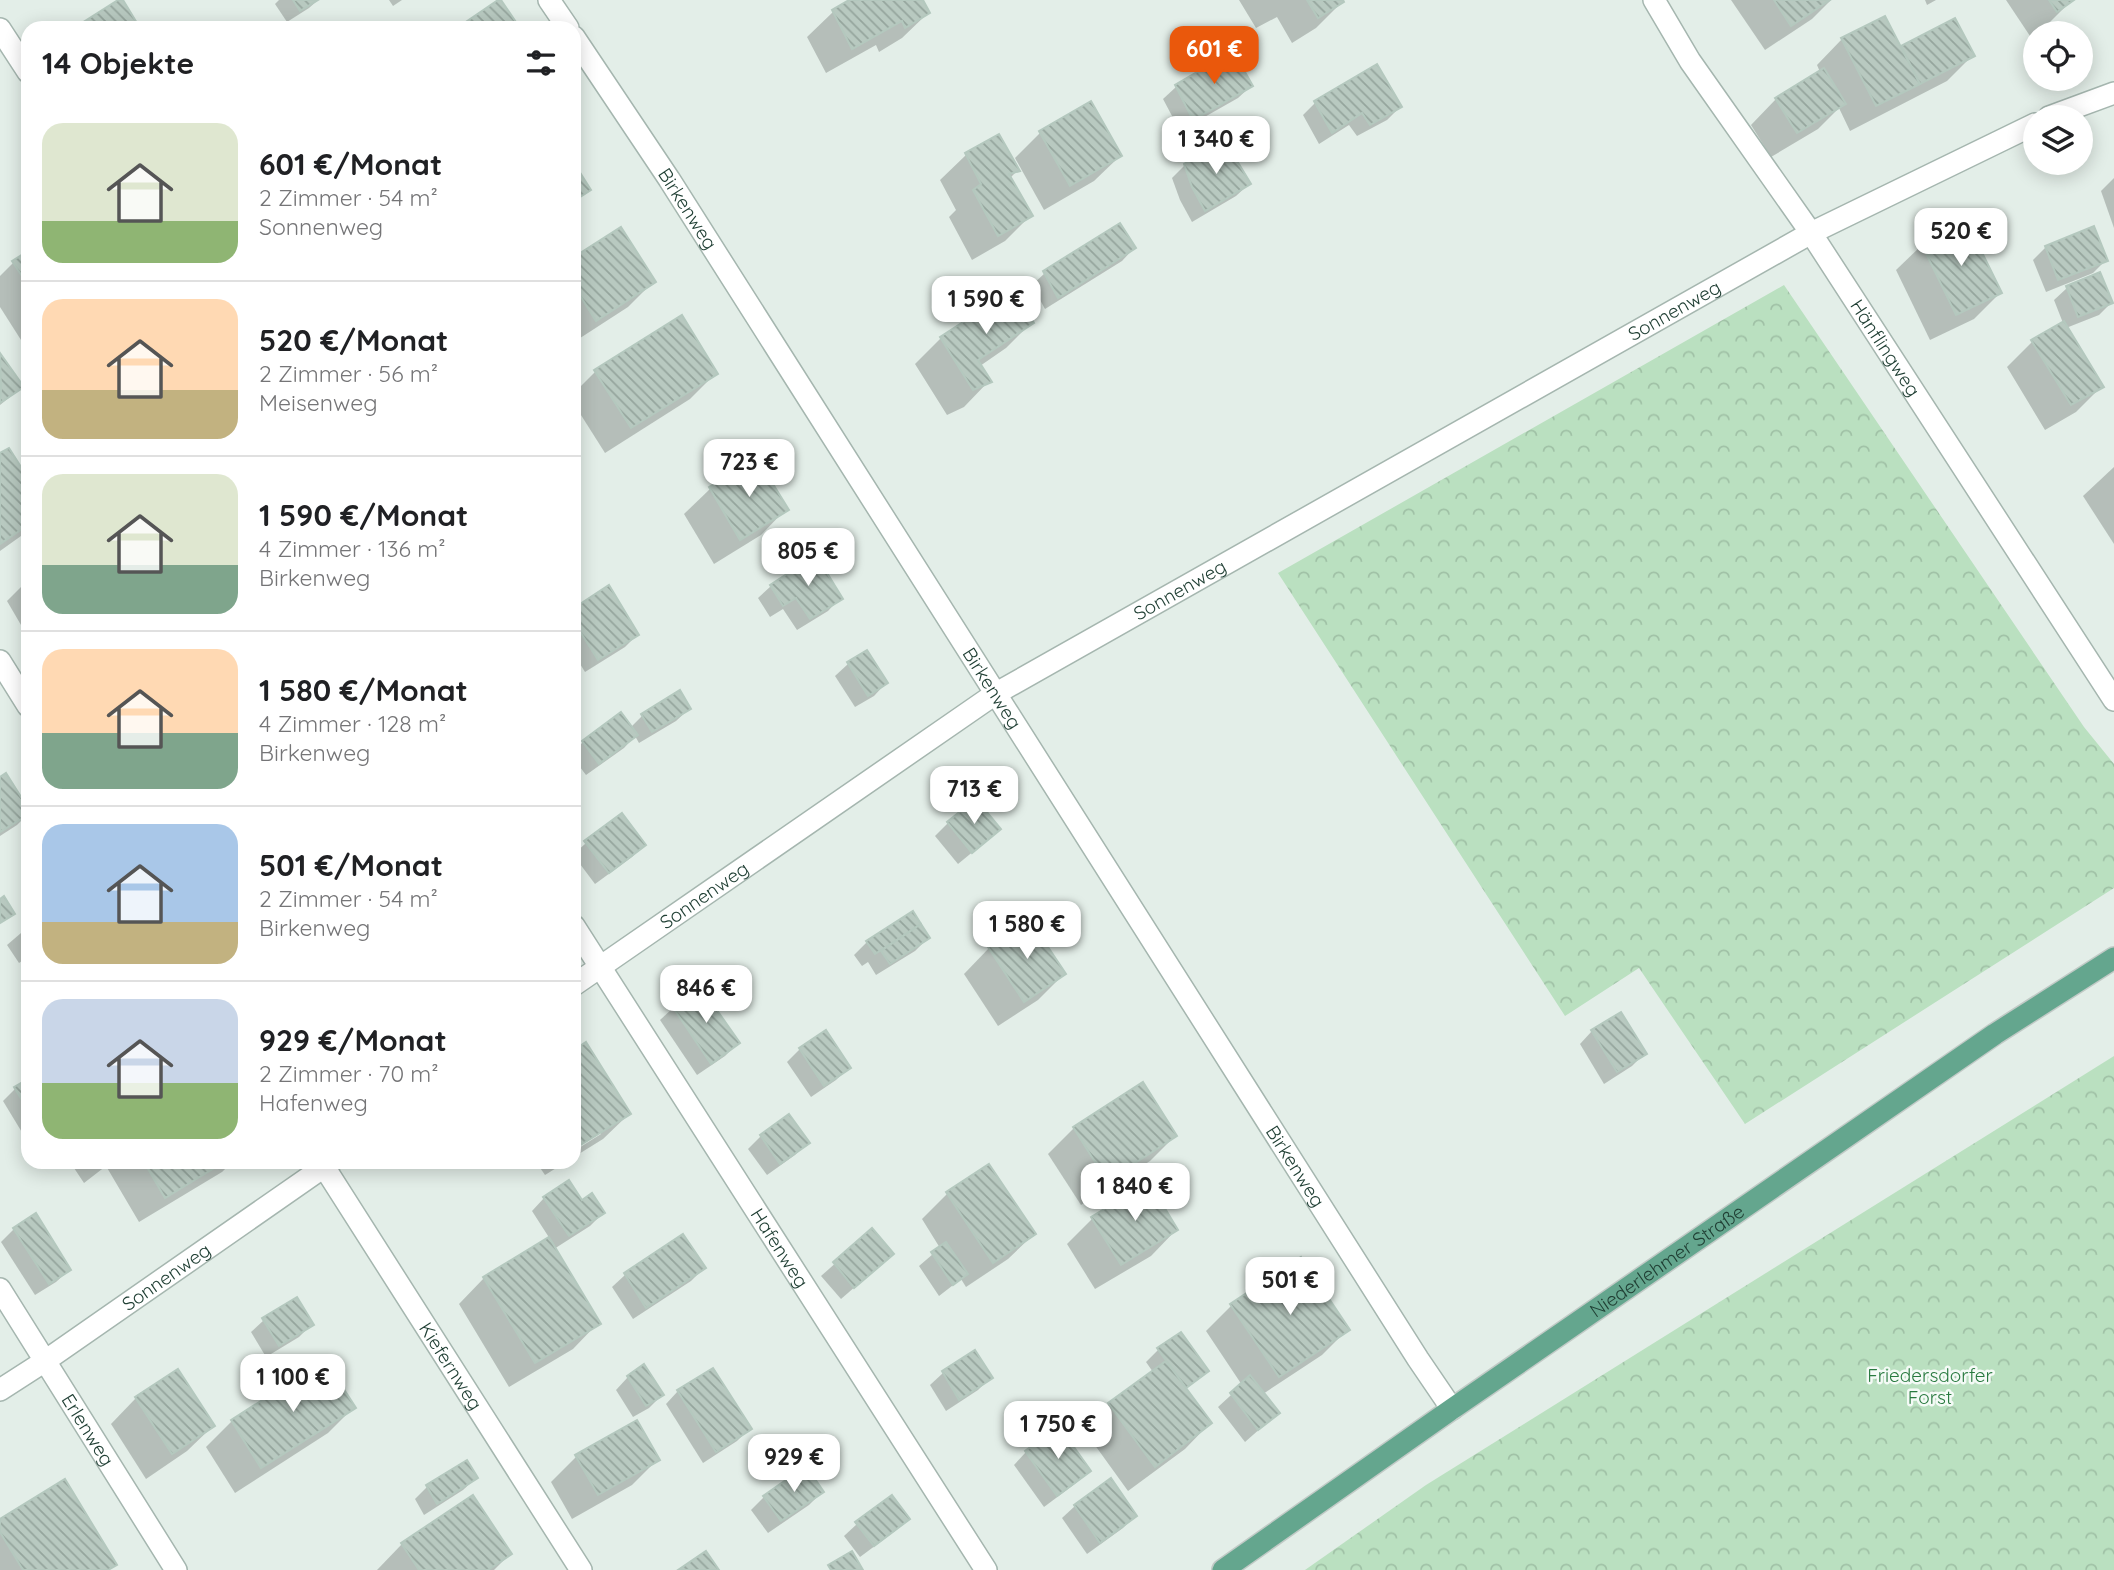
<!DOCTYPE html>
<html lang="de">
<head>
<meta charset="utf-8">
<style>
	body { margin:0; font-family:Quicksand,sans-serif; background:#f2f2f2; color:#202124; height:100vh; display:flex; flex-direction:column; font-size:26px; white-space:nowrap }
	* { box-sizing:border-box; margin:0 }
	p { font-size:23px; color:#757577 }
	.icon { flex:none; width:38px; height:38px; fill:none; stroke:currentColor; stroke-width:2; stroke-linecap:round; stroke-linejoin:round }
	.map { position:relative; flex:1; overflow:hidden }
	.panel { position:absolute; left:21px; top:21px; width:560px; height:1148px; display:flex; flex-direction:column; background:#fff; border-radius:21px; box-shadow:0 4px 18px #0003 }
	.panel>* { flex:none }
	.tools { position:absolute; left:2023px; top:21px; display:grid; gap:14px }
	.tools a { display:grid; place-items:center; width:70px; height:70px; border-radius:50%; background:#fff; box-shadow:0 4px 18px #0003; font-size:35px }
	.price { position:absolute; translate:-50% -60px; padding:0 16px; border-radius:14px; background:#fff; color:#222; font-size:23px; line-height:46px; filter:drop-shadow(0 2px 4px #0008) }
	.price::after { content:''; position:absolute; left:50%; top:42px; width:21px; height:16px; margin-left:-10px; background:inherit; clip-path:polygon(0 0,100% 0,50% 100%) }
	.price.active { background:#ea580c; color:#fff }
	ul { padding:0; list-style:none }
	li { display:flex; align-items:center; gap:21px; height:175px; padding:0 21px }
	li+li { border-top:2px solid #e0e0e0 }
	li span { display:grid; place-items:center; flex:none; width:196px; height:140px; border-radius:21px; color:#555 }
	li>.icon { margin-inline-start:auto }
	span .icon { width:84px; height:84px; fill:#fffc; stroke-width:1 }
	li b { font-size:30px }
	h2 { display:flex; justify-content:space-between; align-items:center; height:84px; padding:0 21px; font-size:30px }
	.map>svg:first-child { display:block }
	.forest { fill:url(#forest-crowns) }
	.shadow { fill:#0003 }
	.building { fill:url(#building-back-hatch); stroke:#b4c8be; stroke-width:2 }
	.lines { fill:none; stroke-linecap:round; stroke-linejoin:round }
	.minor-casing { stroke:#a5b6af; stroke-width:24 }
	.major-casing { stroke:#c1cac6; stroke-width:24 }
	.minor { stroke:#fff; stroke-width:21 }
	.major { stroke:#64a68e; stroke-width:21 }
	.labels { text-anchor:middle; stroke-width:5; stroke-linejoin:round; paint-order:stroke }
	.street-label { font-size:19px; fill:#214035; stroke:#f4faf6 }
	.park-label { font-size:19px; fill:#287a3f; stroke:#f4faf6 }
</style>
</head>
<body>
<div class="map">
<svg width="2114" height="1570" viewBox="0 0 2114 1570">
	<defs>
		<pattern id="forest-crowns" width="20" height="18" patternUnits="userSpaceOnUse" patternTransform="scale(1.75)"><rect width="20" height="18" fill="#bae0c0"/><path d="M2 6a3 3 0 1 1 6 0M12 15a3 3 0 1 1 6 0" fill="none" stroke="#a0c1a6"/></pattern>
		<pattern id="building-back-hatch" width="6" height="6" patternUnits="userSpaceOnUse" patternTransform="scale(1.75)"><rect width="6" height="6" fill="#b8c9c0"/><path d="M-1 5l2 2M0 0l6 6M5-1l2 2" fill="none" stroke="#95a59d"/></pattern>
	</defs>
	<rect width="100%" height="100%" fill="#e3eee8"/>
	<g class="forest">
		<path d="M1784,285L2084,727L2114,764V888L1745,1124L1639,968L1565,1016L1278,573Z"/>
		<path d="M2114,1056V1570H1305L1426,1485Z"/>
	</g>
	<g class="shadow">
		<path d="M279,0H318L309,8L287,22L275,4Z"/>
		<path d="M389,0H402L393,6Z"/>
		<path d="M853,0H921L928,13L902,38L879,52L876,45L826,73L807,37L833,12Z"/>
		<path d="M1239,0H1341L1342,2L1316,28L1292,43L1277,17L1256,28Z"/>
		<path d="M1731,0H1831L1812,19L1765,50Z"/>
		<path d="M1925,0H1936L1927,5Z"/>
		<path d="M2006,0H2072L2047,25L2030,36Z"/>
		<path d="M1954,21L1972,56L1947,81L1850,131L1839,108L1818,129L1771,157L1751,125L1776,99L1820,72L1817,65L1842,39L1900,48Z"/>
		<path d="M1232,53L1251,86L1238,98L1180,131L1163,99L1176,87Z"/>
		<path d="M1315,103L1400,107L1387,120L1357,136L1349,125L1319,144L1303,115Z"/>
		<path d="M1040,133L1120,156L1094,181L1044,210L1015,158Z"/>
		<path d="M998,136L1017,171L1010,178L1031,215L1005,241L972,260L949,217L956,210L940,180L966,155Z"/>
		<path d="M1185,165L1249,184L1236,196L1192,222L1180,200L1172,178Z"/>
		<path d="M2114,178V228L2101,191Z"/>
		<path d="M1966,223L2000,293L1974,319L1930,340L1896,270L1922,245Z"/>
		<path d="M2046,247L2106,260L2093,273L2046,292L2033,260Z"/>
		<path d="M1134,248L1122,261L1045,309L1032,285L1045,273Z"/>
		<path d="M28,253V351L0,307V276L14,262Z"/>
		<path d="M574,259L653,282L628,307L574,342Z"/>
		<path d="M2067,288L2111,303L2099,315L2066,328L2101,387L2076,412L2045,430L2007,367L2032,342L2063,323L2054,300Z"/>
		<path d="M1032,322L1006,348L980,366L989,381L964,407L947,415L915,364L941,338Z"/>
		<path d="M0,356L22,387L0,405Z"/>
		<path d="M595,372L716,373L690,399L605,453L574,404V393Z"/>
		<path d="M0,455L28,481V531L0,551Z"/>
		<path d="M756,461L786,509L761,535L714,564L684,514L710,489Z"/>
		<path d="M2114,467V544L2083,496Z"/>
		<path d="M28,580V637L7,601Z"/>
		<path d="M771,586L840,598L828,611L797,630L783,609L770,617L758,598Z"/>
		<path d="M574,610L637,635L625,647L585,672L574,654Z"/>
		<path d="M866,652L886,683L874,696L855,707L835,676L848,664Z"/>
		<path d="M689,709L676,721L639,743L635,736L624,748L586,775L574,759V751L583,742L630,728L642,716Z"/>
		<path d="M0,779L28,811V814L17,825L0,836Z"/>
		<path d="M948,823L986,841L958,864L935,836Z"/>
		<path d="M586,843L644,845L632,857L595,884L574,856V854Z"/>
		<path d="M912,913L928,938L915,951L876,975L868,962L862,966L854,955L867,942Z"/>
		<path d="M28,927V957L19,963L7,945Z"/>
		<path d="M989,948L1064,974L1038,1000L998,1026L964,974Z"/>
		<path d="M700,988L738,1043L725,1056L697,1075L660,1020L673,1008Z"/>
		<path d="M1592,1031L1644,1054L1632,1066L1604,1084L1580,1044Z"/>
		<path d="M800,1049L848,1068L836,1080L811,1097L787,1062Z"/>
		<path d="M574,1052L629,1114L603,1139L574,1157V1151L601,1134V1130L574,1147Z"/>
		<path d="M28,1081V1131L23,1134L3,1101L15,1089Z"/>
		<path d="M1142,1084L1175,1136L1150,1161L1081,1205L1048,1154L1074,1128Z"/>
		<path d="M761,1136L807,1143L795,1155L767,1175L748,1149Z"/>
		<path d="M75,1162H232L222,1172L139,1222L106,1166L84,1183L72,1165Z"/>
		<path d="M536,1162H566L545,1175Z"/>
		<path d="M947,1194L1034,1234L1008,1259L966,1287L961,1279L939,1296L919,1266L940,1248L922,1219Z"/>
		<path d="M544,1198L582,1203L603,1213L590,1226L554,1249L598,1323L573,1349L509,1387L459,1304L484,1278L550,1239L532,1211Z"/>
		<path d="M1093,1218L1176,1230L1151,1256L1095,1289L1067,1244Z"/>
		<path d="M14,1229L69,1270L56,1282L35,1295L1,1242Z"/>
		<path d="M872,1231L879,1266L841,1299L821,1276Z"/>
		<path d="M683,1236L704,1268L691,1281L633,1319L612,1287L625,1275Z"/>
		<path d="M1231,1306L1347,1330L1322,1355L1263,1394L1278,1413L1245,1442L1218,1407L1242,1385L1206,1331Z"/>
		<path d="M264,1320L312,1324L299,1337L266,1357L251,1332Z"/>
		<path d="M1158,1350L1207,1370L1185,1390L1210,1423L1185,1449L1128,1491L1084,1430L1109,1404L1153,1372L1146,1362Z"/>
		<path d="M975,1353L991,1377L978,1390L946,1411L930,1385L943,1373Z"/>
		<path d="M324,1362L354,1407L328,1433L235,1493L206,1447L232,1421Z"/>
		<path d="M628,1377L662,1395L649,1408L633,1417L616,1390Z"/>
		<path d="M678,1391L750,1428L737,1441L703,1463L666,1404Z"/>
		<path d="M136,1398L213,1426L187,1451L146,1479L111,1424Z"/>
		<path d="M1026,1452L1089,1471L1076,1483L1044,1507L1014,1465Z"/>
		<path d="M576,1457L658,1459L632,1485L572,1519L551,1482Z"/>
		<path d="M806,1468L822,1492L809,1505L768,1533L751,1510L764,1497Z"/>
		<path d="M476,1478L463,1490L424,1515L415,1499L427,1487Z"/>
		<path d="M1075,1506L1135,1516L1123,1528L1087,1554L1062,1518Z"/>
		<path d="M908,1519L895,1531L860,1557L844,1536L857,1524Z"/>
		<path d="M0,1521L115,1564L109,1570H0Z"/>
		<path d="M402,1544L510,1554L494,1570H377Z"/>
	</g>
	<g class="building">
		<path d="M118,0H123L140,28H74Z"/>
		<path d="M293,0H318L300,11Z"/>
		<path d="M498,0H501L520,28H457Z"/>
		<path d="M849,0H923L930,13L905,28L902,21L852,49L832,10Z"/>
		<path d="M1307,0H1343L1344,2L1318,18Z"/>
		<path d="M1774,0H1830L1791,26Z"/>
		<path d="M2049,0H2074L2057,12Z"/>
		<path d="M1885,16L1920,84L1876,106L1841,38Z"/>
		<path d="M1955,18L1975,56L1920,84L1901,46Z"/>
		<path d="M1233,51L1253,86L1193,120L1175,85Z"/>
		<path d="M1377,64L1402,107L1370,125L1362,113L1332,133L1314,101Z"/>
		<path d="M1824,68L1846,104L1797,133L1775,98Z"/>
		<path d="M1091,101L1122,156L1070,186L1039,131Z"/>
		<path d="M999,134L1020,171L1009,174L1033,216L998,236L973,190L981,184L965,153Z"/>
		<path d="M1225,141L1251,184L1205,211L1192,187L1184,164Z"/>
		<path d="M574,163L591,190L574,201Z"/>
		<path d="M1966,220L2002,293L1956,315L1921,243Z"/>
		<path d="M1120,223L1136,248L1058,298L1043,271Z"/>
		<path d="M2094,226L2108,261L2058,280L2045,246Z"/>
		<path d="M621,227L656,282L596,321L574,286V257Z"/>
		<path d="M28,251V285L12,261Z"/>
		<path d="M2100,272L2113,303L2078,317L2066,286Z"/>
		<path d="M1014,289L1034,323L978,360L992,382L973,390L940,337Z"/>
		<path d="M682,315L718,374L631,428L594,370Z"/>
		<path d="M2064,321L2104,387L2071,405L2031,340Z"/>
		<path d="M0,353L24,387L0,403L1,389Z"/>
		<path d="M9,448L28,478V525L0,544V453Z"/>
		<path d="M757,458L789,510L740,540L709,487Z"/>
		<path d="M816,555L843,599L810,619L796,598L783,606L770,585Z"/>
		<path d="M609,585L639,635L598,660L574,622V608Z"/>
		<path d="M867,650L888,683L868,696L847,662Z"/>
		<path d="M680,690L691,709L652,732L641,714Z"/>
		<path d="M621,712L638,735L599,764L582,741Z"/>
		<path d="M6,773L28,808V815L0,832V777Z"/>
		<path d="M976,799L1001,829L972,853L947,822Z"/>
		<path d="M622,813L646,845L609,873L584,841Z"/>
		<path d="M4,896L15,914L0,923V899Z"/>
		<path d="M913,911L921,924L875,954L866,941Z"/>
		<path d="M1030,920L1066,974L1024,1002L988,947Z"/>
		<path d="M921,924L930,938L890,964L881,951Z"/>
		<path d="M700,986L740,1043L711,1064L672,1006Z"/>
		<path d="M1621,1012L1647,1054L1617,1072L1591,1030Z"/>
		<path d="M826,1030L851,1068L824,1086L799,1048Z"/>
		<path d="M586,1042L631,1114L574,1149V1050Z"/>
		<path d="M28,1079V1110L14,1087Z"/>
		<path d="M1143,1082L1177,1136L1107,1181L1073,1127Z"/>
		<path d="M789,1114L810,1143L780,1164L760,1135Z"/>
		<path d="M144,1162H224L165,1198Z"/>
		<path d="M989,1164L1036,1234L993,1263L946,1192Z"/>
		<path d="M569,1180L582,1200L592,1193L605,1213L569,1236L543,1197Z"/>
		<path d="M1149,1182L1178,1230L1121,1265L1091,1217Z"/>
		<path d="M36,1213L71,1270L49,1284L13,1228Z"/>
		<path d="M872,1228L894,1254L854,1288L833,1262Z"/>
		<path d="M683,1234L706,1268L646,1308L624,1273Z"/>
		<path d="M549,1237L601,1324L535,1363L483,1277Z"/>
		<path d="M946,1242L968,1274L953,1285L931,1252Z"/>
		<path d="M1301,1257L1350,1330L1279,1377L1230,1304Z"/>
		<path d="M297,1297L314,1325L279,1346L262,1318Z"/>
		<path d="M1181,1332L1209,1371L1186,1388L1157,1348Z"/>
		<path d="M975,1350L993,1378L959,1400L942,1371Z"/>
		<path d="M325,1360L356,1408L261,1468L231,1420Z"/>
		<path d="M1166,1361L1212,1423L1155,1467L1108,1403Z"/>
		<path d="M644,1364L664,1395L646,1406L627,1376Z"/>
		<path d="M713,1368L752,1429L716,1452L677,1390Z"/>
		<path d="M178,1369L215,1426L172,1454L135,1397Z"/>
		<path d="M1250,1375L1280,1413L1258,1430L1230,1393Z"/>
		<path d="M637,1420L660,1460L598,1495L575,1455Z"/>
		<path d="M1059,1426L1091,1471L1057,1496L1025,1451Z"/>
		<path d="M467,1460L478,1478L437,1504L426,1485Z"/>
		<path d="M806,1466L824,1492L781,1521L763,1496Z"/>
		<path d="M1111,1478L1137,1516L1100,1543L1074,1505Z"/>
		<path d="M65,1479L117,1565L108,1570H23L0,1532V1519Z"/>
		<path d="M473,1495L512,1554L488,1570H419L401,1543Z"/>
		<path d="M892,1495L910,1519L874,1546L855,1522Z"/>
		<path d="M706,1551L719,1570H678Z"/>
		<path d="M852,1551L863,1570H831L828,1565Z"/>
	</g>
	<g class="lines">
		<defs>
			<g id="minor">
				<path d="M549,0L568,28"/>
				<path id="s1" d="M1654,0L1690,61L1811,233L2114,700"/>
				<path d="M0,29L28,72"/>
				<path id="s2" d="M574,37L669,179L1418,1359L1452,1409"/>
				<path d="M2049,117L2114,93"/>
				<path d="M0,661L28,706"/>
				<path id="s3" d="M574,926L986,1570"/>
				<path id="s4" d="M574,985L995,694L1811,233L2035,124"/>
				<path id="s5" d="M321,1162L581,1570"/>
				<path id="s6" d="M0,1289L176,1570"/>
				<path id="s7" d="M0,1390L45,1361L331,1162"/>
			</g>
			<g id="major">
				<path id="s8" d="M1223,1570L1452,1409L1995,1034L2114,958"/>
			</g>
		</defs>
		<use href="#minor" class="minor-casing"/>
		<use href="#major" class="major-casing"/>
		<use href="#minor" class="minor"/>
		<use href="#major" class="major"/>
	</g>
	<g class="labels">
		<g class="street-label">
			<text dy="7" stroke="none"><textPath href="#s2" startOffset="206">Birkenweg</textPath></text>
			<text dy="7" stroke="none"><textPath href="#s4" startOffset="1292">Sonnenweg</textPath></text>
			<text dy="7" stroke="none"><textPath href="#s1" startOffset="418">Hänflingweg</textPath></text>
			<text dy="7" stroke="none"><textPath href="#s4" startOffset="724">Sonnenweg</textPath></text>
			<text dy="7" stroke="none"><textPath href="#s2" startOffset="774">Birkenweg</textPath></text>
			<text dy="7" stroke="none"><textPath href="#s4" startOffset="158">Sonnenweg</textPath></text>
			<text dy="7" stroke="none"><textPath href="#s2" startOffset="1340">Birkenweg</textPath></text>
			<text dy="7" stroke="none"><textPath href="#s3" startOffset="382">Hafenweg</textPath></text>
			<text dy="7" stroke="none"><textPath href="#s8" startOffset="541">Niederlehmer Straße</textPath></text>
			<text dy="7" stroke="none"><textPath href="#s7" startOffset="201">Sonnenweg</textPath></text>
			<text dy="7" stroke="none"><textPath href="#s5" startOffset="242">Kiefernweg</textPath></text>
			<text dy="7" stroke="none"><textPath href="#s6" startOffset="166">Erlenweg</textPath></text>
		</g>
		<g class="park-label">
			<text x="1930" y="1382">Friedersdorfer<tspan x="1930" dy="22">Forst</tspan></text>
		</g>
	</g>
</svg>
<div class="tools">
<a><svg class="icon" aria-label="locate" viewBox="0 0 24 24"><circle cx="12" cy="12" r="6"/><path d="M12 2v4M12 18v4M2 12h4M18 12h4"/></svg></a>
<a><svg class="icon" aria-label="layers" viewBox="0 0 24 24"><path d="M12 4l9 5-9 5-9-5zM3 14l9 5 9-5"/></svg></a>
</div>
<b class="price active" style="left:1214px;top:86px">601 €</b>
<b class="price" style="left:1216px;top:176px">1 340 €</b>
<b class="price" style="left:1961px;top:268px">520 €</b>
<b class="price" style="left:986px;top:336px">1 590 €</b>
<b class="price" style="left:749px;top:499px">723 €</b>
<b class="price" style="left:808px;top:588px">805 €</b>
<b class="price" style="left:974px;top:826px">713 €</b>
<b class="price" style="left:1027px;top:961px">1 580 €</b>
<b class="price" style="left:706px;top:1025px">846 €</b>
<b class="price" style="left:1135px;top:1223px">1 840 €</b>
<b class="price" style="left:1290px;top:1317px">501 €</b>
<b class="price" style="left:293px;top:1414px">1 100 €</b>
<b class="price" style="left:1058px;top:1461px">1 750 €</b>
<b class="price" style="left:794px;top:1494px">929 €</b>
<section class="panel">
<h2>14 Objekte<svg class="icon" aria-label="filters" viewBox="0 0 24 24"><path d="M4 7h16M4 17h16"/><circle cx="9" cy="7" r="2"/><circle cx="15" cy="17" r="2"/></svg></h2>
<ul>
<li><span style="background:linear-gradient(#dfe7d0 70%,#8fb573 0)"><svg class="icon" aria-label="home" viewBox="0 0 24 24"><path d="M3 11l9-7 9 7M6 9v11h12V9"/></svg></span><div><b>601 €/Monat</b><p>2 Zimmer · 54 m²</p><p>Sonnenweg</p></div></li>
<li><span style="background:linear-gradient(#ffd9b3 65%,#c2b280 0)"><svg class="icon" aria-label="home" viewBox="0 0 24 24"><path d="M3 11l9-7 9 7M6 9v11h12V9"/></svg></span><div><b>520 €/Monat</b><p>2 Zimmer · 56 m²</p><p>Meisenweg</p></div></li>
<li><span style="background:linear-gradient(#dfe7d0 65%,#7fa58c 0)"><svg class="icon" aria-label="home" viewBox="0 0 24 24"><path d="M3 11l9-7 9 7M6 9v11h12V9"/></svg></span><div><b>1 590 €/Monat</b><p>4 Zimmer · 136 m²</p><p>Birkenweg</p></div></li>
<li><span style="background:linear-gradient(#ffd9b3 60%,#7fa58c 0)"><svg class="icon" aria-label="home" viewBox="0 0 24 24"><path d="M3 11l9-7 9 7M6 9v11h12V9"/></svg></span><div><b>1 580 €/Monat</b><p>4 Zimmer · 128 m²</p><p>Birkenweg</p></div></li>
<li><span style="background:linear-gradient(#a9c7e8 70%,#c2b280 0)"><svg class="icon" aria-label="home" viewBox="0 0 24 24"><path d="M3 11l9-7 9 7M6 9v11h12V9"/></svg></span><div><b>501 €/Monat</b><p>2 Zimmer · 54 m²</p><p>Birkenweg</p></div></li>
<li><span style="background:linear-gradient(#c9d6e8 60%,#8fb573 0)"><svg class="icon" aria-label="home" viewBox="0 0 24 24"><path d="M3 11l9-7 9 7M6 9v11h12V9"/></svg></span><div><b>929 €/Monat</b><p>2 Zimmer · 70 m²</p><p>Hafenweg</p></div></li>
</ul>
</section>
</div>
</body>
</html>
